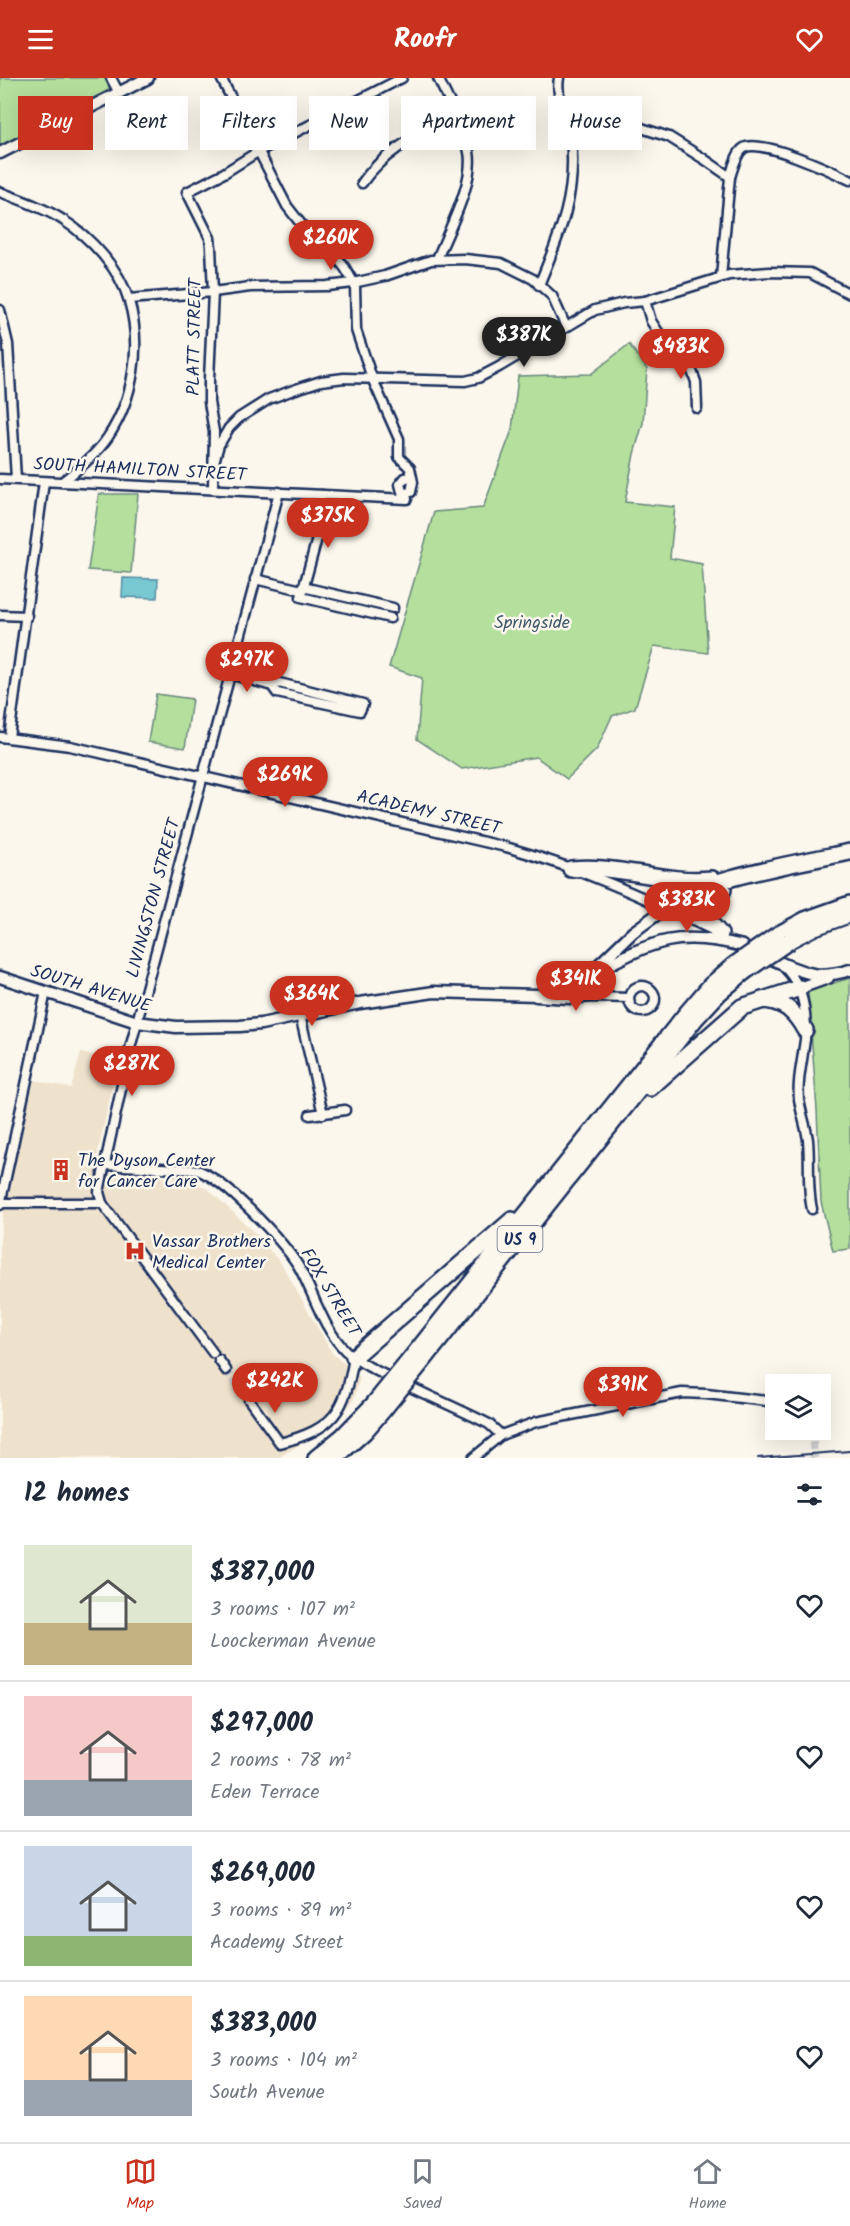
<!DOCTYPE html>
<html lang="en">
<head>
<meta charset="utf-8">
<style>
	body { margin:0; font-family:Kalam,sans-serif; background:#f2f2f3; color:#1f2937; height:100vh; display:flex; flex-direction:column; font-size:22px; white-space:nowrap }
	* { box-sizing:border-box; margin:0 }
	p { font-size:20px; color:#747a83 }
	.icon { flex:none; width:33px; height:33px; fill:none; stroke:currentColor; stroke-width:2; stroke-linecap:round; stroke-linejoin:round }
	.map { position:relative; height:1380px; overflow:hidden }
	.details { display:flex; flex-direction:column; background:#fff; flex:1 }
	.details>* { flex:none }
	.hud { position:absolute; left:18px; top:18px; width:814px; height:54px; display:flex; gap:12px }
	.fabs { position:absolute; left:765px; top:1296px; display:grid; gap:12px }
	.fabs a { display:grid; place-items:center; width:66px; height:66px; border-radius:0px; background:#fff; box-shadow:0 6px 24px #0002; font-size:30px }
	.price { position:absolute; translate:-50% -51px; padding:0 14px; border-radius:21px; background:#c8321e; color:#fff; font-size:20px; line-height:39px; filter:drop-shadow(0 2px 3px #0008) }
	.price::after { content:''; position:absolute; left:50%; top:36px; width:18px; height:14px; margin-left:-9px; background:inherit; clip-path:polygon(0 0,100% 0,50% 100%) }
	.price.selected { background:#222; color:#fff }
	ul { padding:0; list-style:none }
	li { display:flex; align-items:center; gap:18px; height:150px; padding:0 24px }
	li+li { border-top:2px solid #e0e1e3 }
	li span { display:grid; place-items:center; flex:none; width:168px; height:120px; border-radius:0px; color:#555 }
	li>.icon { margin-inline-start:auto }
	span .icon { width:72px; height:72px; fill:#fffc; stroke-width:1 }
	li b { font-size:26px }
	h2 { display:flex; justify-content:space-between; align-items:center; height:72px; padding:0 24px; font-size:26px }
	.tag { padding:0 21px; border-radius:0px; background:#fff; box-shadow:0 6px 24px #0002; font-size:21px; line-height:54px }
	.tag.selected { background:#c8321e; color:#fff }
	header { display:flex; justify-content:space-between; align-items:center; height:78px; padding:0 24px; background:#c8321e; color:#fff; font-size:27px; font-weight:700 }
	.tab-bar { display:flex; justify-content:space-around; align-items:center; height:84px; border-top:2px solid #e0e1e3; background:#fff; font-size:16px; color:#747a83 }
	.tab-bar a { display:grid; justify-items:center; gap:3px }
	.tab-bar .selected { color:#c8321e }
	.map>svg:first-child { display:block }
	.built { fill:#efe2cd }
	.green { fill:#b4df9c; stroke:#68877d; stroke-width:1.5 }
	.water { fill:#78c8d1; stroke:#538ba3; stroke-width:1.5 }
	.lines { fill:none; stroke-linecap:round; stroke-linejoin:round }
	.minor-tunnel { stroke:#cecfd0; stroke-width:8; stroke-dasharray:8 4; stroke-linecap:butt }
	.minor-casing { stroke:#1b2f5e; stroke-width:13 }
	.tertiary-casing { stroke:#1b2f5e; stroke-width:15 }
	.trunk-casing { stroke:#1b2f5e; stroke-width:18 }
	.motorway-casing { stroke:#1b2f5e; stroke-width:20 }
	.minor { stroke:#fbf7ec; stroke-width:8 }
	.tertiary { stroke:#fbf7ec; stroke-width:10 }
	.trunk { stroke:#fbf7ec; stroke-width:14 }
	.motorway { stroke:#fbf7ec; stroke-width:15 }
	.rail { stroke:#1b2f5e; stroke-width:2 }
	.motorway-bridge-casing { stroke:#1b2f5e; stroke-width:20; stroke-linecap:butt }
	.motorway-bridge { stroke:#fbf7ec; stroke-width:15 }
	.labels { text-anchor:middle; stroke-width:5; stroke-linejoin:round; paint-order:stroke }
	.shield { fill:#fbf7ec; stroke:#5e6b89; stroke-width:1.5 }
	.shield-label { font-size:16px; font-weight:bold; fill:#1b2f5e }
	.street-label { font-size:18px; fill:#1b2f5e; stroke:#fbf7ec }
	.park-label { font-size:18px; fill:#415b6e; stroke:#fbf7ec }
	.poi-label { font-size:18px; fill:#1b2f5e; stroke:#fbf7ec; text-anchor:start }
</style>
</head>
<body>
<header><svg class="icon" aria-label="menu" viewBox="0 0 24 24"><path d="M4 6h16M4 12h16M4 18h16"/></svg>Roofr<svg class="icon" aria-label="heart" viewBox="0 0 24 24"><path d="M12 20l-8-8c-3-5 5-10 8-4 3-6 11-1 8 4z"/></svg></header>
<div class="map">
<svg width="850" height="1380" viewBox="0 0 850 1380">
	<rect width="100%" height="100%" fill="#fbf7ec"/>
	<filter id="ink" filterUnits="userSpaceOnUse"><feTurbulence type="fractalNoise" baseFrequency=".0167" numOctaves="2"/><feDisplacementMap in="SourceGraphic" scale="12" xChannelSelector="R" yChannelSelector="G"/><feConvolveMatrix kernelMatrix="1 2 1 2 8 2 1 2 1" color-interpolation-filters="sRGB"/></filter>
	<g filter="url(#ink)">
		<path class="built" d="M81,975L118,982L95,1088L109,1097L183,1100L208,1111L253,1153L281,1185L332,1275L360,1300L354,1321L338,1343L278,1380H0V1162L3,1135L34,1002L71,1010Z"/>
		<g class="green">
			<path d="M0,0H111L119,15L0,75Z"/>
			<path d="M629,266L647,291L643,345L634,376L625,424L675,429L670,480L702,486L708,575L654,568L635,630L612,638L597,671L567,701L536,679L462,691L417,661L422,600L389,589L434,434L483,430L512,352L518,298L591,296Z"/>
			<path d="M99,416H138L131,495L88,492Z"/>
			<path d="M156,616L192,621L185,670L148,664Z"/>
			<path d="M850,900V1171L833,1173L821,1124L817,1032L808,913Z"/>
		</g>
		<path class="water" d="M123,500L158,501L157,520L122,519Z"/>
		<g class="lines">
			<g class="minor-tunnel">
				<path d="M226,1292L249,1322"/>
				<path d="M812,1352L814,1380"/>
			</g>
			<defs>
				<g id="minor">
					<path d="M111,0L119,15"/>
					<path d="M221,0L287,128L308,155L334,176L345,190L355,207L356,252L372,300L399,361V379L410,390L413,404L411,414L406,415L402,414L400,406L405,400L412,399"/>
					<path d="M562,24L669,59L704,81L730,99L721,199"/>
					<path d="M730,99C733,91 736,75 744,70C760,60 832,93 850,102"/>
					<path d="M362,105C385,72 420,56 455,37"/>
					<path d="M0,114C21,122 45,130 63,142C90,159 120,191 129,223C142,268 134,320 108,359C96,377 79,391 62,404"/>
					<path d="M437,181C448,153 475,104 469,74C463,48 449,24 438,0"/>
					<path d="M539,207C559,158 577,118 571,63C569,42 555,20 559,0"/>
					<path d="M129,221L213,214L250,209L327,208L353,205L385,198L431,182L465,181L501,185L533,201L552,218L566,249"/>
					<path d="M645,223L651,243L664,263L692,293L696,304L697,330"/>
					<path d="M0,232L8,266L16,401"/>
					<path d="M212,391L219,367L229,350L239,340L269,321L296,311L321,303L344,300L465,303L478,300L499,289L595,232L624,225L645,223L729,197L770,194L810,195L850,216"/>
					<path d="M0,401L407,421"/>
					<path d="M213,410L214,354L209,324V301L213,214L211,169L210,160L187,114L224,95L259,73L402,0"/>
					<path d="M322,417L316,464L301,519L390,540"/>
					<path d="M255,501L302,512"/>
					<path d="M303,509L393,530"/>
					<path d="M0,537L27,538"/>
					<path d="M230,596L272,608L277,615L360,633L363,626L279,605L272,608"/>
					<path d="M0,659L70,668L506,769C577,789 644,819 710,851"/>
					<path d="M9,659L44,404"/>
					<path d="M783,888C806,909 809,945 803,975C801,991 797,1004 799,1021C801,1035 806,1048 808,1062C810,1084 807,1109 812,1131"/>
					<circle cx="642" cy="921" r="13"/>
					<path d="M536,919L569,921L592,919L629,920"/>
					<path d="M300,937L323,1036"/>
					<path d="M310,1037L345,1032"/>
					<path d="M105,1087L197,1092C225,1101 283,1163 299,1189C314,1216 323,1251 346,1273C364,1289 388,1298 410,1309C436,1321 463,1333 489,1346L501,1357"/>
					<path d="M0,1125H102"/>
					<path d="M0,1127L46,914"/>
					<path d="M213,1275L102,1125L99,1114L129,974L279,414"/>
					<path d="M219,1282L226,1292"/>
					<path d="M249,1322L280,1365C334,1351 345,1334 354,1279"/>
					<path d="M473,1380L501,1357L536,1344L682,1315L706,1316L776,1324"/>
				</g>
				<g id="tertiary">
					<path d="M0,75L148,0"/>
					<path d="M769,880C802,893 814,903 850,892"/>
					<path d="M599,892C654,862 680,852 743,868"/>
					<path d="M0,899L137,944L176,949L240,948L261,946L360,925L434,914L537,917L555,914L571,908L586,899L633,854L666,830"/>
					<path d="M800,910L828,900"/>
				</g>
				<path id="trunk" d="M789,863L814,850L850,837"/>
				<g id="motorway">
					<path d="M571,791C618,786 664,806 712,801"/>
					<path d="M666,830C684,803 814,782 850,774"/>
					<path d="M720,856L705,839L703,829L710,819L723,812"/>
					<path d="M777,857L805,842L850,826"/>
					<path d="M762,922C784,923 795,934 805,952"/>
					<path d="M650,1010L742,929L800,910"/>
					<path d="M354,1279L512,1142"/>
					<path d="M412,1279L686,936L711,907L733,888"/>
					<path d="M422,1284L695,941L720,914L744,894"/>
					<path d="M316,1380L343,1358L373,1327"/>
					<path d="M335,1380L364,1354L383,1332"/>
				</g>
			</defs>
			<use href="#minor" class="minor-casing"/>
			<use href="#tertiary" class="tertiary-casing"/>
			<use href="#trunk" class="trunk-casing"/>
			<use href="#motorway" class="motorway-casing"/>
			<use href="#minor" class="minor"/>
			<use href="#tertiary" class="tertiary"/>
			<use href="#trunk" class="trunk"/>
			<use href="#motorway" class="motorway"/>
			<path class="rail" d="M758,1380L850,1373"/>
			<defs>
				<g id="motorway-bridge">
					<path d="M733,888L777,857"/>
					<path d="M744,894L789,863"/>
					<path d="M373,1327L412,1279"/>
					<path d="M383,1332L422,1284"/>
				</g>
			</defs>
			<use href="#motorway-bridge" class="motorway-bridge-casing"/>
			<use href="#motorway-bridge" class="motorway-bridge"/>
		</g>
	</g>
	<defs>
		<symbol id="building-bare" viewBox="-9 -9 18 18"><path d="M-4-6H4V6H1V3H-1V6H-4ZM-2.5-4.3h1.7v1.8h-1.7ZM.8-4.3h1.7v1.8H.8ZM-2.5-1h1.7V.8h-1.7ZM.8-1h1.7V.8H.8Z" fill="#c8321e" stroke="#fbf7ec" stroke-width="2.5" paint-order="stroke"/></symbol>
		<symbol id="hospital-bare" viewBox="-9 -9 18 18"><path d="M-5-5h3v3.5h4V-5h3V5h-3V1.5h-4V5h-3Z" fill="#c8321e" stroke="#fbf7ec" stroke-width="2.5" paint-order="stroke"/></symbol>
	</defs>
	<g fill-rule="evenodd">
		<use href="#building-bare" x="46" y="1077" width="30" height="30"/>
		<use href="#hospital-bare" x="120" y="1158" width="30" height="30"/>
	</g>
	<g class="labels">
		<rect class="shield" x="497.5" y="1148" width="45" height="26" rx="4.5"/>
		<g class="shield-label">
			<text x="520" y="1167">US 9</text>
		</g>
		<g class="street-label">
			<text transform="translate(194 259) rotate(-89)" y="6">PLATT STREET</text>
			<text transform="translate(140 391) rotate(3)" y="6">SOUTH HAMILTON STREET</text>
			<text transform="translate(429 734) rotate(13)" y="6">ACADEMY STREET</text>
			<text transform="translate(153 820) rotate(-75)" y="6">LIVINGSTON STREET</text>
			<text transform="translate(91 910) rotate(17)" y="6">SOUTH AVENUE</text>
			<text transform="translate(331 1214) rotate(59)" y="6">FOX STREET</text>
		</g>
		<g class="park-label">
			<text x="532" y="550">Springside</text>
		</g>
		<g class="poi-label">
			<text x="78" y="1088">The Dyson Center<tspan x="78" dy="21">for Cancer Care</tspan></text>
			<text x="152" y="1169">Vassar Brothers<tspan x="152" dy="21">Medical Center</tspan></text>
		</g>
	</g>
</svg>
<div class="fabs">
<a><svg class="icon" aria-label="layers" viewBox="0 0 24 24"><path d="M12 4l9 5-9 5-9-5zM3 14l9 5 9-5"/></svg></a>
</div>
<b class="price" style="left:331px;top:193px">$260K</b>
<b class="price selected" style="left:524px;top:290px">$387K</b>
<b class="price" style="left:681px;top:302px">$483K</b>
<b class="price" style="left:328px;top:471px">$375K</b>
<b class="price" style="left:247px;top:615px">$297K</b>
<b class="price" style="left:285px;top:730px">$269K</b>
<b class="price" style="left:687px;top:855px">$383K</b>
<b class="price" style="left:576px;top:934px">$341K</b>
<b class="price" style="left:312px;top:949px">$364K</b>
<b class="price" style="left:132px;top:1019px">$287K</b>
<b class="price" style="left:275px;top:1336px">$242K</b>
<b class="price" style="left:623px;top:1340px">$391K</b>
<div class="hud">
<a class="tag selected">Buy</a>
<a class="tag">Rent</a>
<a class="tag">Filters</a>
<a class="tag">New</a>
<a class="tag">Apartment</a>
<a class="tag">House</a>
</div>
</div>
<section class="details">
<h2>12 homes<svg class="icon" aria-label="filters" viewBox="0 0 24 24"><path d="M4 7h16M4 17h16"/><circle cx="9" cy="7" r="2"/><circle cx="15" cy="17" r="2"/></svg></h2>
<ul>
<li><span style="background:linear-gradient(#dfe7d0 65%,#c2b280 0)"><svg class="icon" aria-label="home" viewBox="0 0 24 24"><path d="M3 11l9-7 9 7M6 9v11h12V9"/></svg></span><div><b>$387,000</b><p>3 rooms · 107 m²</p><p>Loockerman Avenue</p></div><svg class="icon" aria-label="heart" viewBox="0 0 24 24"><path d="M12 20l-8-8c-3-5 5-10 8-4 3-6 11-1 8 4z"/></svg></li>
<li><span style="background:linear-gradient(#f6c9c9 70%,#9aa5b1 0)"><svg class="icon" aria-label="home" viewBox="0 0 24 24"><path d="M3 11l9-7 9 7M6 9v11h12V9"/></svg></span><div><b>$297,000</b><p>2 rooms · 78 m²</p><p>Eden Terrace</p></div><svg class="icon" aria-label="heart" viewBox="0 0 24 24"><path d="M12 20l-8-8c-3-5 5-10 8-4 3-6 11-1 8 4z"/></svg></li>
<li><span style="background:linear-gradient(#c9d6e8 75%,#8fb573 0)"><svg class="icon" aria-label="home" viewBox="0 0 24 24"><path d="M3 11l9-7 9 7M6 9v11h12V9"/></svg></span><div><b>$269,000</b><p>3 rooms · 89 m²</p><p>Academy Street</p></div><svg class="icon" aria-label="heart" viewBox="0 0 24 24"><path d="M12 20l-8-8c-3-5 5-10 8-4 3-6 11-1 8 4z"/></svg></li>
<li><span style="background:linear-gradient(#ffd9b3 70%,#9aa5b1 0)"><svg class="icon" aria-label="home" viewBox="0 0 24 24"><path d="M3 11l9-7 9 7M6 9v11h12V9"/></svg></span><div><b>$383,000</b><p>3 rooms · 104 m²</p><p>South Avenue</p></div><svg class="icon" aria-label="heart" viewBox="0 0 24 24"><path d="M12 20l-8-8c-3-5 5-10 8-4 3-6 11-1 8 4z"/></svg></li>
</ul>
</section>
<nav class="tab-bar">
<a class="selected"><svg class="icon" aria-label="map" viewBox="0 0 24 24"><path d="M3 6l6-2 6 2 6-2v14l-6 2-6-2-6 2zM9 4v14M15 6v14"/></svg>Map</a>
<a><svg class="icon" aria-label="saved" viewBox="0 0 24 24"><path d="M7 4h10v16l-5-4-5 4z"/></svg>Saved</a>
<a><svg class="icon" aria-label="home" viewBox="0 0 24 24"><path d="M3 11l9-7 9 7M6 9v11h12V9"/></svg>Home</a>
</nav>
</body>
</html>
